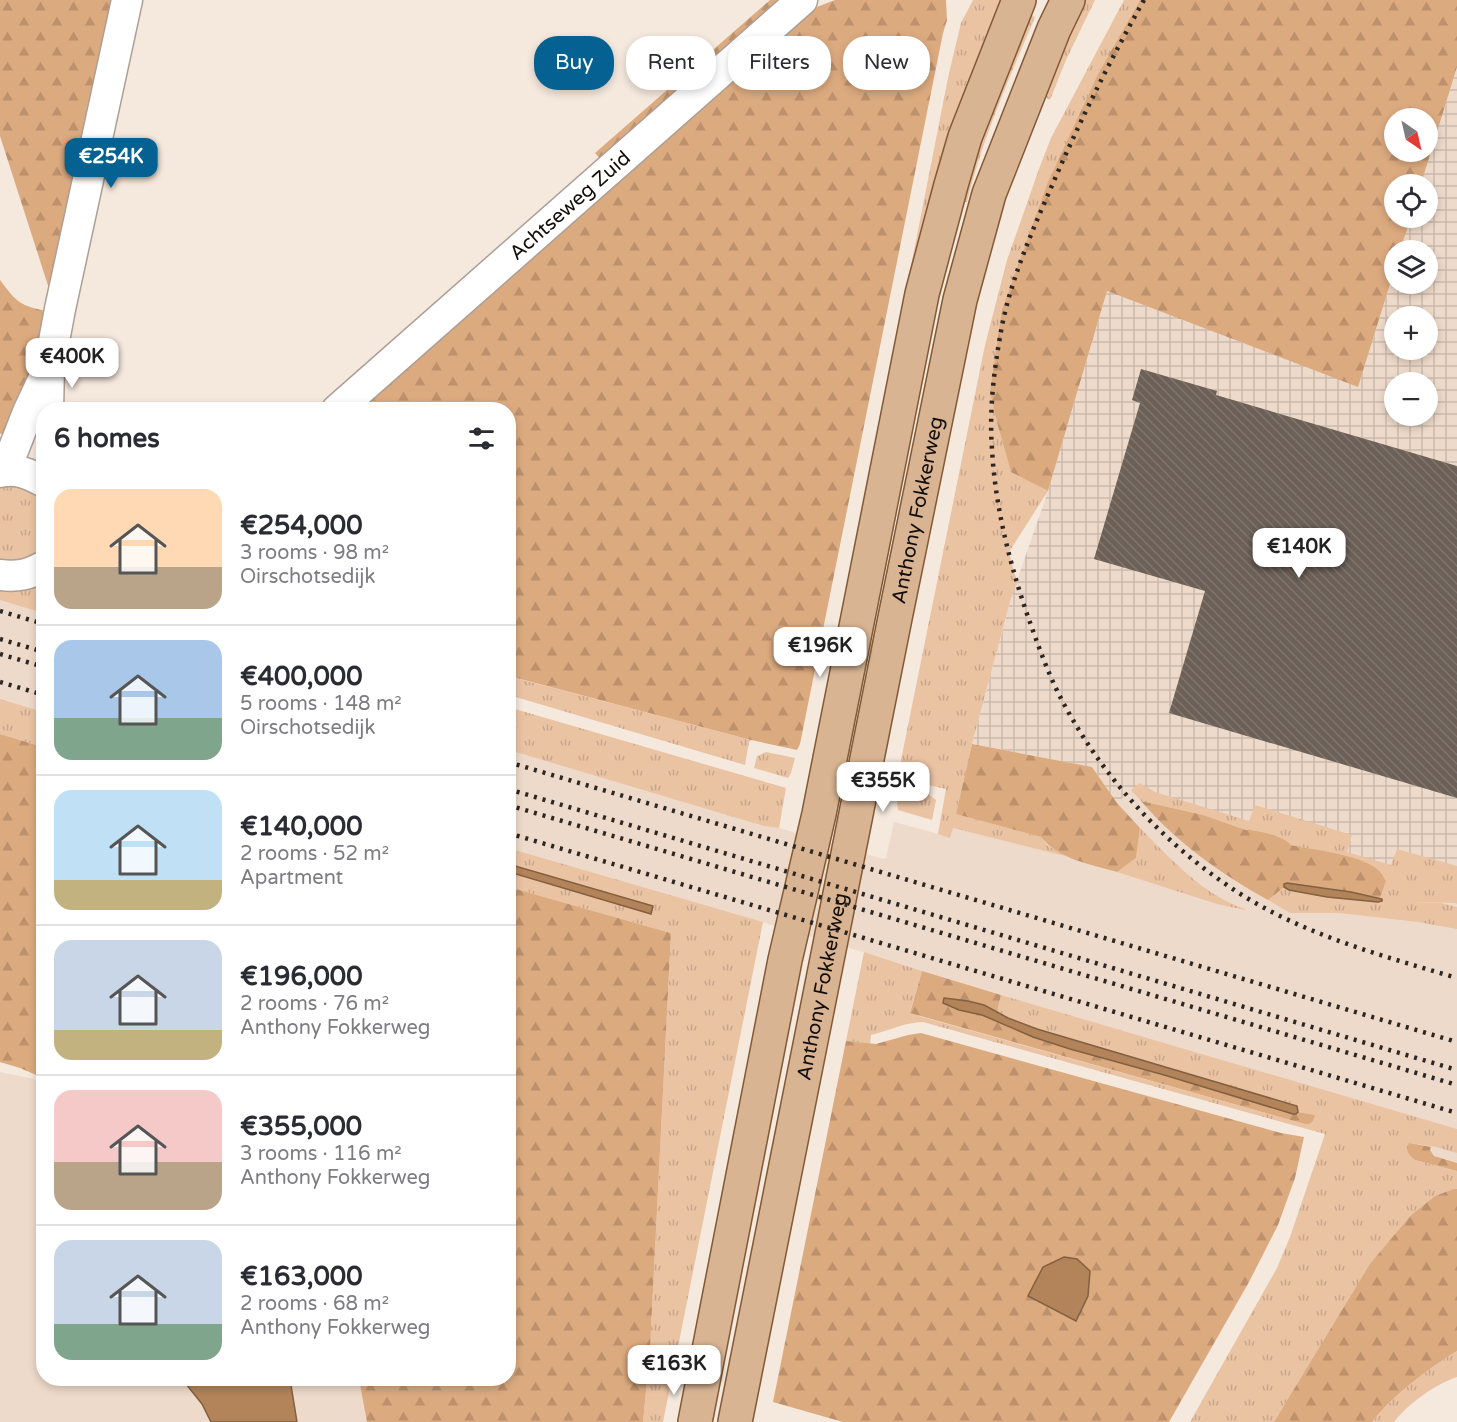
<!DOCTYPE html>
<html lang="en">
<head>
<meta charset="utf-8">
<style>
	body { margin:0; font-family:"Varela Round",sans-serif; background:#f7f7f7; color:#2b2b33; height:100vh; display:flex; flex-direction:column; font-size:22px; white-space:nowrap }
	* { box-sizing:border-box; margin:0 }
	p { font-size:20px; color:#7c7c81 }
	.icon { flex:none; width:33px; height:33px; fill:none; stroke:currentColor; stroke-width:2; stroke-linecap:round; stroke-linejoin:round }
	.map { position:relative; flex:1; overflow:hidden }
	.side { position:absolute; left:36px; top:402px; width:480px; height:984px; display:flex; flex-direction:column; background:#fff; border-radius:24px; box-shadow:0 3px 9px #0003 }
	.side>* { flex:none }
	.guide { position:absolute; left:534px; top:36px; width:570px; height:54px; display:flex; gap:12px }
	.needle { width:39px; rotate:146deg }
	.tools { position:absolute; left:1384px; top:108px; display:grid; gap:12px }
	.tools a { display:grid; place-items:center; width:54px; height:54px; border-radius:50%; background:#fff; box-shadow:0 3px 9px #0003; font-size:30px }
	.price { position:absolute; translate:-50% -51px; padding:0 14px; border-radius:12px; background:#fff; color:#222; font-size:20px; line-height:39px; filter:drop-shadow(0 2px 3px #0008) }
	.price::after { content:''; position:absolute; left:50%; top:36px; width:18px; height:14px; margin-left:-9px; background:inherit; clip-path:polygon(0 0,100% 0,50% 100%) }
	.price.selected { background:#046191; color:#fff }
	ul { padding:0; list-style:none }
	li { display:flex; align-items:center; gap:18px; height:150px; padding:0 18px }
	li+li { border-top:2px solid #e1e1e2 }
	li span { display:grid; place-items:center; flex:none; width:168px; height:120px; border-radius:18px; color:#555 }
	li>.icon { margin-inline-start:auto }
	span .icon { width:72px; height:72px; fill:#fffc; stroke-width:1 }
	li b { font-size:26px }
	h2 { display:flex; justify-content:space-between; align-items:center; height:72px; padding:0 18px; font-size:26px }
	.chip { padding:0 21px; border-radius:24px; background:#fff; box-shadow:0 3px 9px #0003; font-size:21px; line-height:54px }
	.chip.selected { background:#046191; color:#fff }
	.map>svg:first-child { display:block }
	.built { fill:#eedaca }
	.industrial { fill:url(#industrial-grid); fill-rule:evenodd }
	.grass { fill:url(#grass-tufts) }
	.forest { fill:url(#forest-firs); fill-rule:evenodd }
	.water { fill:#b38359; stroke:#836041; stroke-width:1.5 }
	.building { fill:url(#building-back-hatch) }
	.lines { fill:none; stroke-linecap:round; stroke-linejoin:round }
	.minor-casing { stroke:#ac9f95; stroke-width:33 }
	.major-casing { stroke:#825934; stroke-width:36 }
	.minor { stroke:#fff; stroke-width:30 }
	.major { stroke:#d9b493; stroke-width:33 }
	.rail { stroke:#2d2723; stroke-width:4.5; stroke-dasharray:3 6; stroke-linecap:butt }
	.labels { text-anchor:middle; stroke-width:5; stroke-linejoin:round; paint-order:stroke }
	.street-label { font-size:20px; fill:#120d0a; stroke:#f5e8dd }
</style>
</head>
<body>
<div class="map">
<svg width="1457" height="1422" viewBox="0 0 1457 1422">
	<defs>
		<pattern id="industrial-grid" width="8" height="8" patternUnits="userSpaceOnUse" patternTransform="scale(1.5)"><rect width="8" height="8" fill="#eedaca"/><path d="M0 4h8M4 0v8" fill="none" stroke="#cbbaac"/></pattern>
		<pattern id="grass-tufts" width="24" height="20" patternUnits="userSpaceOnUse" patternTransform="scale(1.5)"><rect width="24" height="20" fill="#eac3a3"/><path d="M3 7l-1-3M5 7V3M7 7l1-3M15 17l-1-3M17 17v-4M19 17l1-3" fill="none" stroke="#c8a68b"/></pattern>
		<pattern id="forest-firs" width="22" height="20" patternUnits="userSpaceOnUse" patternTransform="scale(1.5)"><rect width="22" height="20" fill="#dcaa7f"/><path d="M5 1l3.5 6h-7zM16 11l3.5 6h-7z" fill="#bc916c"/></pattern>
		<pattern id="building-back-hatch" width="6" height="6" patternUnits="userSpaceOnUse" patternTransform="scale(1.5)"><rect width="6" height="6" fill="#6c6057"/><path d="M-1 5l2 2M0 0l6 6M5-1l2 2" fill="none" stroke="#7f766f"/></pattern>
	</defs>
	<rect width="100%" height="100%" fill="#f5e8dd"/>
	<g class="built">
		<path d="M0,592L43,599V747L0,734Z"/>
		<path d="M508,709L776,827L883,859L886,858L894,822L950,837L972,744L1134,787L1457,888V1171L1305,1124L922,1017V971L873,955L728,912L509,881Z"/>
		<path d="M0,1072L43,1081L44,1378L457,1379L456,1422H0Z"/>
	</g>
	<path class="industrial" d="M1457,67V888L1134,787L1117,803L1092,767L972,744L1011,598L1048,491L1107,291L1358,386L1395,268V284H1428V250H1400L1411,218H1428V184H1421ZM1395,316H1428V350H1395ZM1395,382H1428V416H1395Z"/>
	<g class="grass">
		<path d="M973,0H1000V5L896,342L949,73L961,23Z"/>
		<path d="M1085,0H1095L1066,60L1050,100L1042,95Z"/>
		<path d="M1124,0H1140L1099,72L991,392L998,426L1011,471L1048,491L1009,552L1017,583L1011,598L972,744L956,814L1041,837L1047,845L1065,856L953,828L950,838L938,834L946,789L901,779L898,775L985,345L1007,260L1039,169L1051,138Z"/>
		<path d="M1027,13L1035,17C1009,79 983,137 967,202L959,201Z"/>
		<path d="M11,485C25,486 33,490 43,500V546C31,559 17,564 0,559V487Z"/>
		<path d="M43,578V613L0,600V585Z"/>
		<path d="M508,676L751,740L749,742L745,765L509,695Z"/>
		<path d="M0,699L43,712V747L0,734Z"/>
		<path d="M508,707L786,788L779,828L764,826L509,750Z"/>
		<path d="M766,752L795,758L791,773L788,778L754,768L757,756Z"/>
		<path d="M1140,783L1155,792L1249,821L1255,805L1352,835L1347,852L1391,865L1397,849L1457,866V904L1455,903L1412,902L1441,903L1457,907V929L1418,922L1340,913H1290L1268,900L1284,887L1289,890L1327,897L1378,902L1382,899L1380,898L1386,881L1322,851L1314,850L1291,845C1284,836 1258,830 1246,830L1203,815L1141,801L1131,790Z"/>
		<path d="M900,788L925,792L936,800L932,820L898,810L897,804Z"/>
		<path d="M1140,828C1171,859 1203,895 1245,909V910L1217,904L1117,872L1136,858Z"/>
		<path d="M508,848L763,922L663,1422H643L650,1349L671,933L509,887Z"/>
		<path d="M864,952L922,971L910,1012L922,1017L1305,1124H1309L1315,1115L1298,1112L1296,1106C1243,1090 1190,1073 1137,1058C1090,1045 1039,1035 997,1012L1001,995L1457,1129V1153L1436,1147L1409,1143L1415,1160L1457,1171V1189H1453L1435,1196L1411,1215L1371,1264L1274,1422H1190L1277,1268L1290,1237L1325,1134L923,1022C906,1022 888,1031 871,1035L870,1044L846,1041Z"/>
		<path d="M1457,1351V1377C1434,1385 1409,1403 1394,1422H1372C1392,1396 1429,1368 1457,1351Z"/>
	</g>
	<g class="forest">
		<path d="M0,0H116L52,298L0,136Z"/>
		<path d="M770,0H786L602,161L595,153Z"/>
		<path d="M835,0H946L947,20L943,33L800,744L797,750L751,740L509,676L508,410H357L500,288L641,158L809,10Z"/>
		<path d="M1140,0H1457V67L1421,184H1395V218H1411L1400,250H1395V268L1358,387L1107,291L1048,491L1011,472L998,426L990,392L1002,310L1048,182L1099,72ZM1428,118V152H1395V118Z"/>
		<path d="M0,280C18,304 20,305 49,312L37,366L6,433L0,434Z"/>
		<path d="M0,734L43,747V1078L20,1068L0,1062Z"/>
		<path d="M972,744L1092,767L1117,803L1140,828L1136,858L1117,872C1091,864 1059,860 1041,837L956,814Z"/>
		<path d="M1141,801L1203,815L1246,830C1258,830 1284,836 1291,845C1313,850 1367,855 1381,873C1383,875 1384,879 1386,881L1380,898L1327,888L1284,884V887L1268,900C1221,874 1176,842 1141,801Z"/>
		<path d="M509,887L671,933L650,1349L643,1422H367L359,1379L508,1378Z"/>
		<path d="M922,971L1001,995L997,1012C979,1003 963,1000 944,998L959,1010L982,1015L1033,1037L1070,1049L1232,1095L1293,1114H1296L1298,1112L1315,1115L1313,1121L1309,1124H1305L910,1013Z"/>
		<path d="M921,1033L1281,1133L1304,1137L1295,1178L1278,1225L1249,1282L1169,1422H843L773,1402L846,1041L876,1044L908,1035Z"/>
		<path d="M1409,1143L1431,1147L1430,1150L1434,1156L1457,1163V1171L1415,1160C1409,1155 1405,1151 1409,1143Z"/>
		<path d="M1453,1189H1457V1351C1429,1368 1392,1396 1372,1422H1274L1370,1264L1411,1215L1435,1196Z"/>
	</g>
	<g class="water">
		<path d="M508,864L653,906L651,914L509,872Z"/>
		<path d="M1287,883L1351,892L1382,899V901L1378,902L1327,897L1289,890L1284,887V884Z"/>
		<path d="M944,998L968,1001L984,1005L1008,1018L1037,1029L1297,1106L1298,1112L1296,1114H1293L1164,1075L1070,1049L1033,1037L982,1015L959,1010L943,1003Z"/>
		<path d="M1064,1257L1077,1259L1090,1271L1088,1296L1076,1321L1028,1296L1043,1267Z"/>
		<path d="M182,1379H290L297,1422H211L202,1404Z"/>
	</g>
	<path class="building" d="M1141,369L1217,391L1216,395L1457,466V798L1169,713L1205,591L1094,559L1140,403L1132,400Z"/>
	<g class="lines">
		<defs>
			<g id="minor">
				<path d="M48,410L49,368L60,309L127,0"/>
				<path id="s1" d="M337,410L802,0"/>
				<path d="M5,471L28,412L45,376"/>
				<path d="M0,472C16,468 30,474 44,482"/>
				<path d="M0,575C17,577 29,575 44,566"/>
			</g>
			<g id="major">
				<path d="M695,1422L785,960L819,814L922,294L951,185L965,137L1019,0"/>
				<path id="s2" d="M735,1422L895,618L960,300L989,194L1054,29L1068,0"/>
			</g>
		</defs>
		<use href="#minor" class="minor-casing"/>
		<use href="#major" class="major-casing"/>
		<use href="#minor" class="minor"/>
		<use href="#major" class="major"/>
		<g class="rail">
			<path d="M1144,0C1109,62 1078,125 1050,190C1030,236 1010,282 1001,331C994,370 989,410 992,449C995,505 1009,561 1027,614C1038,645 1049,677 1065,706C1107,783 1168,848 1242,895C1308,936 1383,956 1457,978"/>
			<path d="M0,611L44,624"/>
			<path d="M0,639L44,652"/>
			<path d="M0,654L44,667"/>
			<path d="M0,682L44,695"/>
			<path d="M508,762L1457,1042"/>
			<path d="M508,789L1457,1070"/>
			<path d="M508,805L1457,1085"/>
			<path d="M508,833L1457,1113"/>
		</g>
	</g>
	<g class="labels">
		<g class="street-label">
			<text dy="7" stroke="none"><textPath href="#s1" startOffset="310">Achtseweg Zuid</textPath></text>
			<text dy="7" stroke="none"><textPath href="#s2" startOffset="930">Anthony Fokkerweg</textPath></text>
			<text dy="7" stroke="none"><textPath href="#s2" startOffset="444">Anthony Fokkerweg</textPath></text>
		</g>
	</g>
</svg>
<div class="tools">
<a><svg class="needle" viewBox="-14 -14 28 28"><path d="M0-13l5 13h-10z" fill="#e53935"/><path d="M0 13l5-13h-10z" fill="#7c7c81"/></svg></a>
<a><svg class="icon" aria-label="locate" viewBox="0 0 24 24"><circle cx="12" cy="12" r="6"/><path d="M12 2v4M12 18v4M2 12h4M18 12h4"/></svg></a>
<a><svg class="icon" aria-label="layers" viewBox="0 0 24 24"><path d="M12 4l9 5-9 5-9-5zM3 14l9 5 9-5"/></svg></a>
<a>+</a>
<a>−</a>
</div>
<b class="price selected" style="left:111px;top:189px">€254K</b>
<b class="price" style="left:72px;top:389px">€400K</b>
<b class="price" style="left:1299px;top:579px">€140K</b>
<b class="price" style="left:820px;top:678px">€196K</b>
<b class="price" style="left:883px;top:813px">€355K</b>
<b class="price" style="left:674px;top:1396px">€163K</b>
<div class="guide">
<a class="chip selected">Buy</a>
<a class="chip">Rent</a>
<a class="chip">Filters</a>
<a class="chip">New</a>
</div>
<section class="side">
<h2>6 homes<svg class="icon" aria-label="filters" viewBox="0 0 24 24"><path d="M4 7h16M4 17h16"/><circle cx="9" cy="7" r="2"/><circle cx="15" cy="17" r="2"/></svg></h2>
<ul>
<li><span style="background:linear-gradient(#ffd9b3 65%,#b9a48a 0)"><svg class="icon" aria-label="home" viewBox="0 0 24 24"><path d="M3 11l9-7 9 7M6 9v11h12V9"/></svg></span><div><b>€254,000</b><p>3 rooms · 98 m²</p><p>Oirschotsedijk</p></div></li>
<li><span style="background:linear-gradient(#a9c7e8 65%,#7fa58c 0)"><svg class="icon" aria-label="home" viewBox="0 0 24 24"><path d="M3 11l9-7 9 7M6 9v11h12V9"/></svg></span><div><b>€400,000</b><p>5 rooms · 148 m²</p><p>Oirschotsedijk</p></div></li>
<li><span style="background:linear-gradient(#bfe0f5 75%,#c2b280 0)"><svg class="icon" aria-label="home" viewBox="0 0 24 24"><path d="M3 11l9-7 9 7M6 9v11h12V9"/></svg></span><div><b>€140,000</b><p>2 rooms · 52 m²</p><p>Apartment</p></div></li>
<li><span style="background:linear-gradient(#c9d6e8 75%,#c2b280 0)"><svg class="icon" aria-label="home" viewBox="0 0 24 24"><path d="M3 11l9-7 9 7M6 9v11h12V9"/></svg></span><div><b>€196,000</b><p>2 rooms · 76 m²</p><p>Anthony Fokkerweg</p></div></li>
<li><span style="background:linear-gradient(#f6c9c9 60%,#b9a48a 0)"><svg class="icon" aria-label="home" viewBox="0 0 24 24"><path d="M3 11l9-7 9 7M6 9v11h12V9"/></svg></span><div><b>€355,000</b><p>3 rooms · 116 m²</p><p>Anthony Fokkerweg</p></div></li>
<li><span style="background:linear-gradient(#c9d6e8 70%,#7fa58c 0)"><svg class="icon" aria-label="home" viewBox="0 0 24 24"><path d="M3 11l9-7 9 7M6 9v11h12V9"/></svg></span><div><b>€163,000</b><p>2 rooms · 68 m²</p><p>Anthony Fokkerweg</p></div></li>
</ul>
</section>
</div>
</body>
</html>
